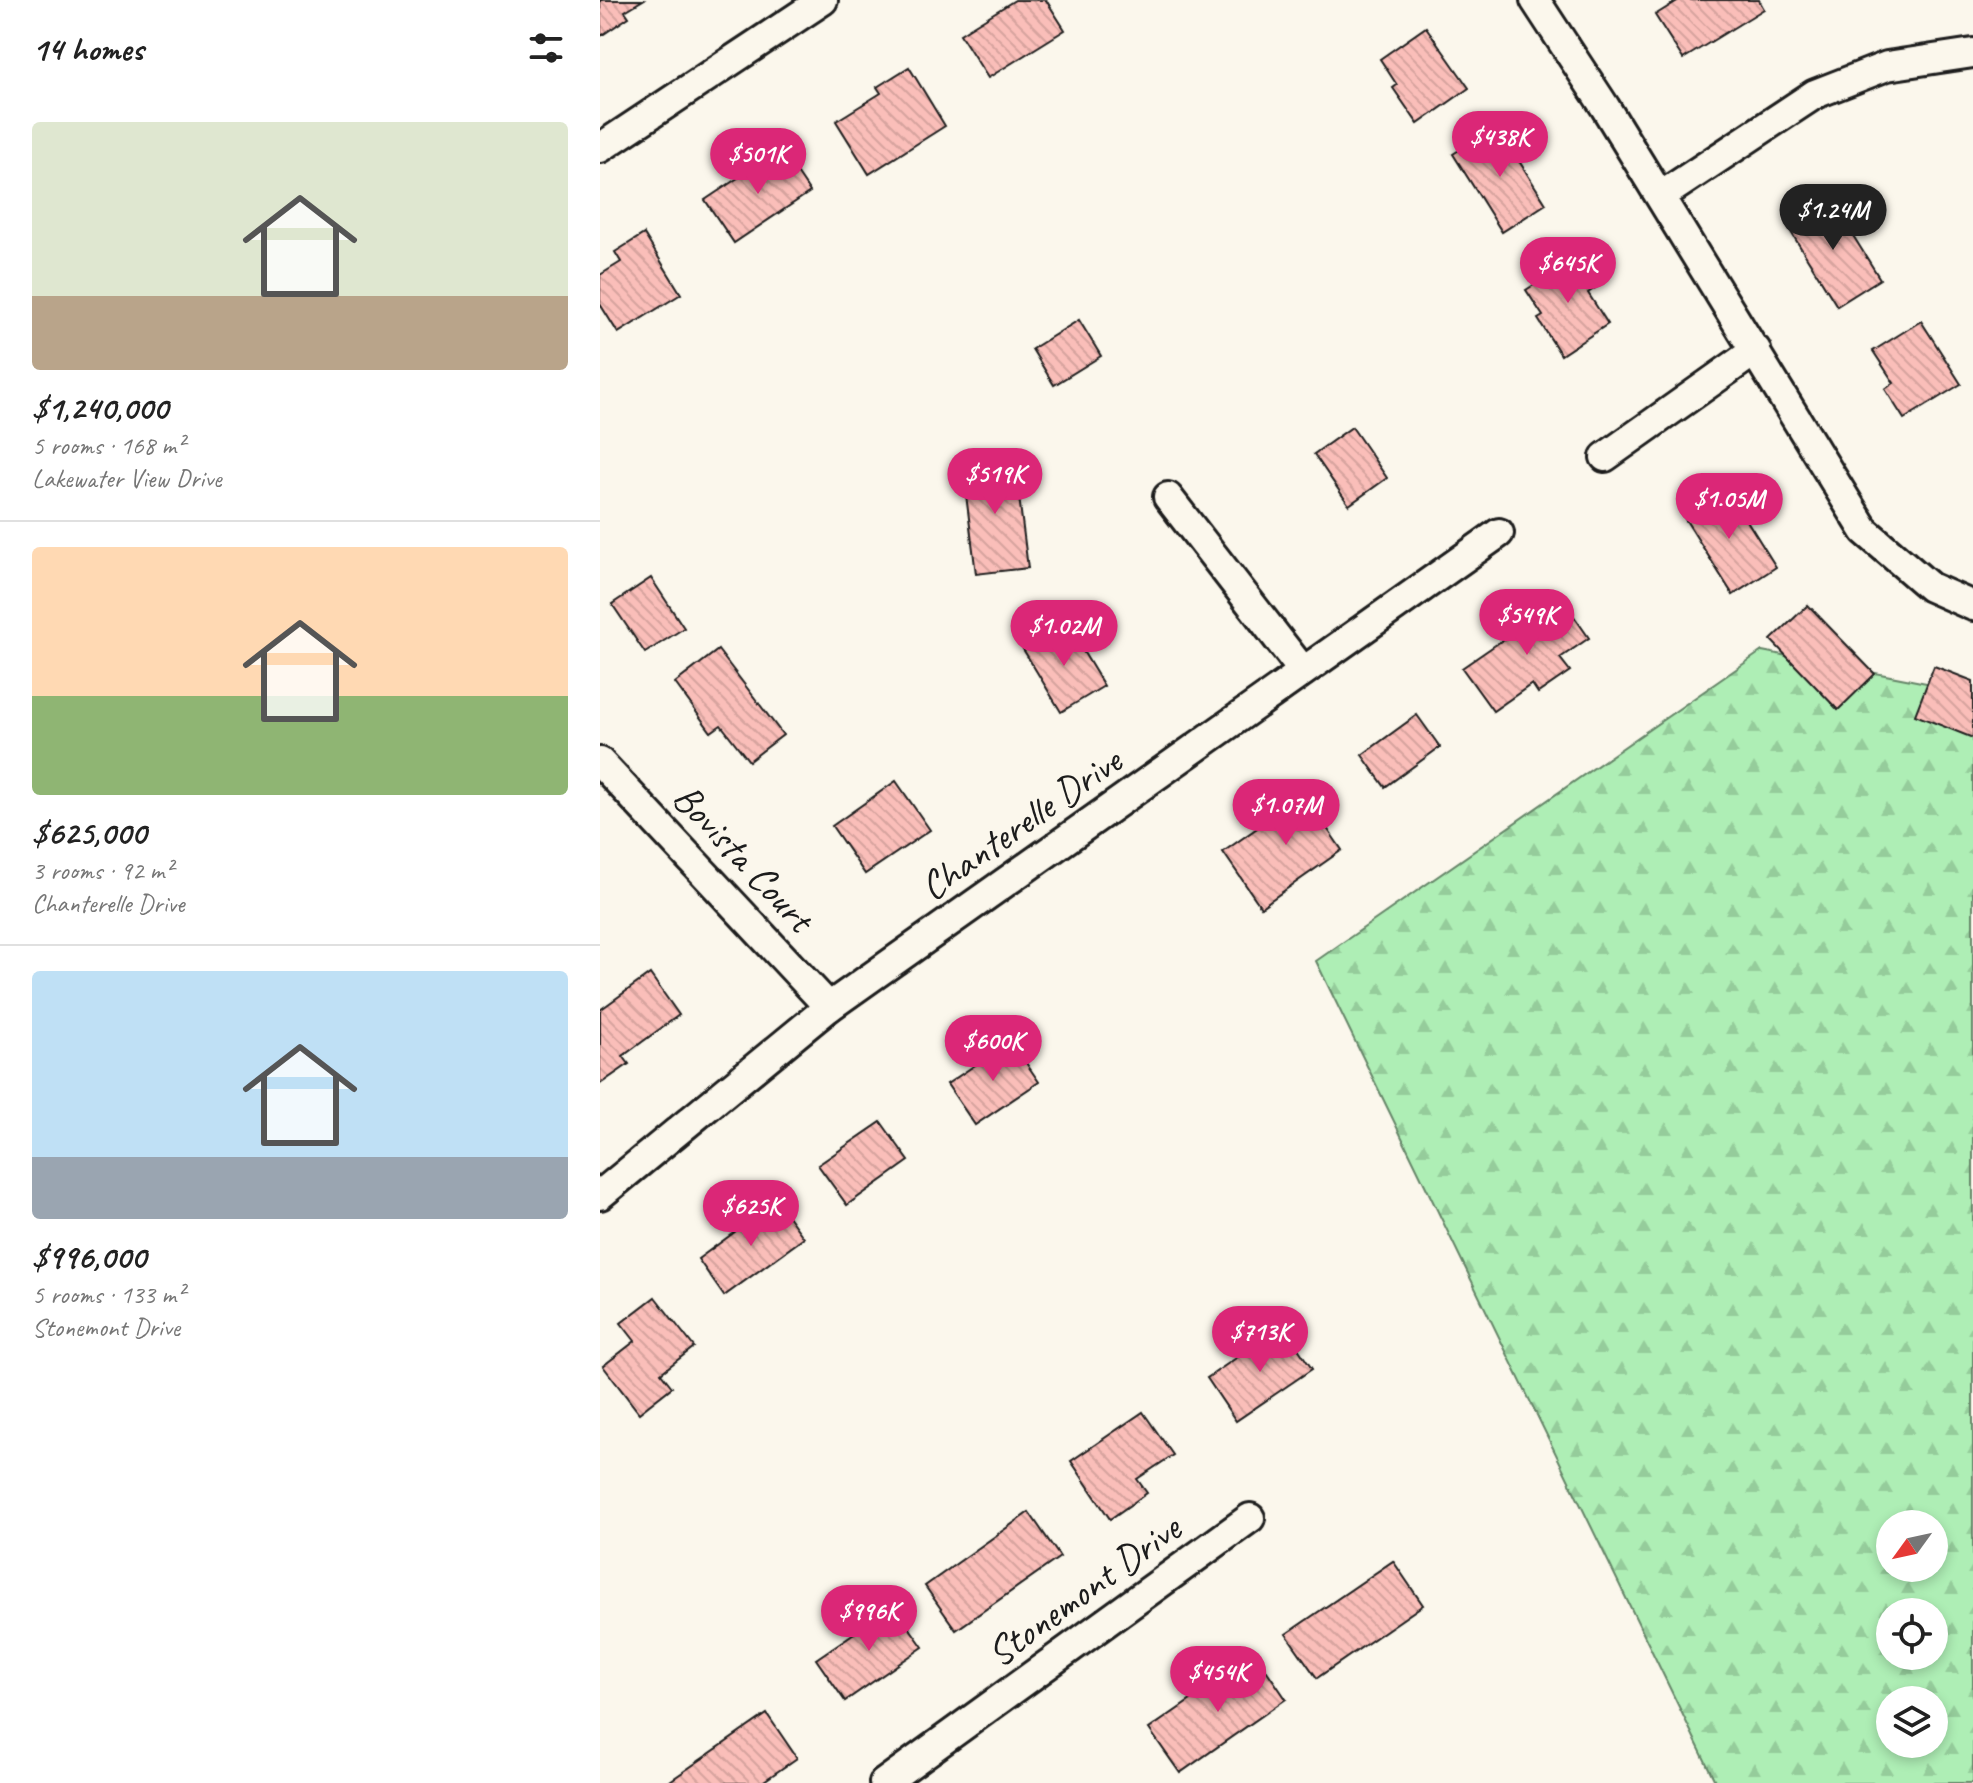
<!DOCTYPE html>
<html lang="en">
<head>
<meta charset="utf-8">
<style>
	body { margin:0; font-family:Caveat,sans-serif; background:#f6f6f6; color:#222; height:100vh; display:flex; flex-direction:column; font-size:30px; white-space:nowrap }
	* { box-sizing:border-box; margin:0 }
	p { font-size:26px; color:#767676 }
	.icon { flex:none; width:44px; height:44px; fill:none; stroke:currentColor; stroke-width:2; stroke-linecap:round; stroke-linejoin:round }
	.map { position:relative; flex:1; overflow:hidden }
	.side { display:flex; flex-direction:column; background:#fff; width:600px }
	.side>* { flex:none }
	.needle { width:52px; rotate:237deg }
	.tools { position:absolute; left:1276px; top:1510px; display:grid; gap:16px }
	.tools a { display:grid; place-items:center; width:72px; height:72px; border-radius:50%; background:#fff; box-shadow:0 4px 12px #0003; font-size:40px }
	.price { position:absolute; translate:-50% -68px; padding:0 18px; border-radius:28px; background:#db2777; color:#fff; font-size:26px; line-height:52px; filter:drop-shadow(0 2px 4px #0008) }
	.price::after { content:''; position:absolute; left:50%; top:48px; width:24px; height:18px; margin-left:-12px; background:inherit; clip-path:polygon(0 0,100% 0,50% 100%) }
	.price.active { background:#222; color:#fff }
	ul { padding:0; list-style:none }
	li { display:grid; align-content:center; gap:16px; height:424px; padding:0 32px }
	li+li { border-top:2px solid #e0e0e0 }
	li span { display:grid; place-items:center; height:248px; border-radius:8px; color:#555 }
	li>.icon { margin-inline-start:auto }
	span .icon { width:144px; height:144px; fill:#fffc; stroke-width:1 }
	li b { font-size:34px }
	h2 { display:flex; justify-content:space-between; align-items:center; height:96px; padding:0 32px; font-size:34px }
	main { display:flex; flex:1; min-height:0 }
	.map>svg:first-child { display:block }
	.forest { fill:url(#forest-firs); stroke:#658568; stroke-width:2; fill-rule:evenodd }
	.building { fill:url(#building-back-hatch); stroke:#1c1c1c; stroke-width:2 }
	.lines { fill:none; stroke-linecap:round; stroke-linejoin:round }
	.minor-casing { stroke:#1c1c1c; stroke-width:34 }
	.minor { stroke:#fbf7ec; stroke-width:28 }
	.labels { text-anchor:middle; stroke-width:6; stroke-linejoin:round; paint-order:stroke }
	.street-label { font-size:40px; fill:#1c1c1c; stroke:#fbf7ec }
</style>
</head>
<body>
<main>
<section class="side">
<h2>14 homes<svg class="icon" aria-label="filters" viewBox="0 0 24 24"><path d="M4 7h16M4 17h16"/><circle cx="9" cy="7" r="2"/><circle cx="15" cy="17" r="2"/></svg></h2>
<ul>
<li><span style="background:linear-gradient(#dfe7d0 70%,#b9a48a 0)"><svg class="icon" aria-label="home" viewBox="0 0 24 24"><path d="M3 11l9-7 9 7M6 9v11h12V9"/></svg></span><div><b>$1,240,000</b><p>5 rooms · 168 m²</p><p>Lakewater View Drive</p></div></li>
<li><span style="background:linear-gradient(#ffd9b3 60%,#8fb573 0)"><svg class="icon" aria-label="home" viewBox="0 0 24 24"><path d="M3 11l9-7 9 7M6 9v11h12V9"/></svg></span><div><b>$625,000</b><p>3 rooms · 92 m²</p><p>Chanterelle Drive</p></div></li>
<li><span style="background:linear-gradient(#bfe0f5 75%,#9aa5b1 0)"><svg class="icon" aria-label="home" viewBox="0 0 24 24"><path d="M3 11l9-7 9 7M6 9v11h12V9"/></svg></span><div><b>$996,000</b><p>5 rooms · 133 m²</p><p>Stonemont Drive</p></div></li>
</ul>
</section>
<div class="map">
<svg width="1373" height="1783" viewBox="0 0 1373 1783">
	<defs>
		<pattern id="forest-firs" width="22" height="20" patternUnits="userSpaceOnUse" patternTransform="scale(2)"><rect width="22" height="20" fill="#aeeeb5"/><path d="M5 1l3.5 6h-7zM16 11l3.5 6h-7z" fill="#95cc9b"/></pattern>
		<pattern id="building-back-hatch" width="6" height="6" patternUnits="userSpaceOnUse" patternTransform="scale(2)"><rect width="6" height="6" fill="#fabeb9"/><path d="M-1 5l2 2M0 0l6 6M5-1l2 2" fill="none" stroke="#d6a39e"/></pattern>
	</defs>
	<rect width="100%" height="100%" fill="#fbf7ec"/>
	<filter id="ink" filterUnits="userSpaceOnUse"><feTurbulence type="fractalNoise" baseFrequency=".0125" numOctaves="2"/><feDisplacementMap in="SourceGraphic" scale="16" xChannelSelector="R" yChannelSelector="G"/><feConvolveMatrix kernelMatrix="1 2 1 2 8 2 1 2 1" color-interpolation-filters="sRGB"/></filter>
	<g filter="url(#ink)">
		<path class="forest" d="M1162,651L1373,692V1783H1116L716,961ZM1290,1524H1334V1568H1290ZM1290,1612H1334V1656H1290ZM1290,1700H1334V1744H1290Z"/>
		<g class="building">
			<path d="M0,0H43L25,11L29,17L1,36Z"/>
			<path d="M415,0H446L465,30L388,78L360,34Z"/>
			<path d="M1079,0H1159L1164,9L1083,59L1055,15Z"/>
			<path d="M826,27L869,88L818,124L793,88L797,85L780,59Z"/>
			<path d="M309,67L345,126L269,174L236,121L281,93L277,87Z"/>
			<path d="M897,126L946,204L902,232L853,154Z"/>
			<path d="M181,149L210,192L134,243L105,200Z"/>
			<path d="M1229,197L1280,279L1237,306L1186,224Z"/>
			<path d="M44,234L81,294L18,333L0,304V275L21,262L15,252Z"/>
			<path d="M979,256L998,286L988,293L1008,324L961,355L938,319L943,316L926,290Z"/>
			<path d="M479,320L501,356L454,385L432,349Z"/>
			<path d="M1321,321L1361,384L1304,419L1285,389L1294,383L1273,351Z"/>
			<path d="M752,427L787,478L749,505L714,454Z"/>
			<path d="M414,457L428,568L376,574L362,463Z"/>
			<path d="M1126,487L1176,567L1133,595L1082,514Z"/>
			<path d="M51,578L84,628L45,653L12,604Z"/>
			<path d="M962,599L989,638L960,658L970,671L938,693L932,684L893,711L862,668Z"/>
			<path d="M1208,605L1275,674L1238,710L1171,640Z"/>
			<path d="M466,623L504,686L461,712L423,649Z"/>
			<path d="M118,650L183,735L149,761L121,725L111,732L75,683Z"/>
			<path d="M1334,666L1373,681V738L1315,715Z"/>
			<path d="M817,715L840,747L785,787L762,755Z"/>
			<path d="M296,781L330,830L265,874L232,826Z"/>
			<path d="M720,784L738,809L722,821L742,850L661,907L623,852Z"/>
			<path d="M50,974L79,1015L23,1056L29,1064L0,1084V1010Z"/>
			<path d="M411,1041L439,1082L375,1125L347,1084Z"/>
			<path d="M281,1122L309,1161L247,1205L218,1165Z"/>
			<path d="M177,1201L204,1238L124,1296L98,1259Z"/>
			<path d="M55,1297L94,1347L61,1373L72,1387L39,1413L3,1366L35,1341L21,1323Z"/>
			<path d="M683,1326L712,1369L636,1421L607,1378Z"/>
			<path d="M543,1412L573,1455L537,1479L547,1493L510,1519L471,1461Z"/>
			<path d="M429,1512L460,1557L356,1630L325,1586Z"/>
			<path d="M793,1561L823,1605L717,1678L686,1634Z"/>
			<path d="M294,1606L323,1647L245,1701L216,1659Z"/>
			<path d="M656,1655L686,1699L580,1773L549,1729Z"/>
			<path d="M167,1714L197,1758L161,1783H67Z"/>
		</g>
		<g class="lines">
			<defs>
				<g id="minor">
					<path d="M935,0L1005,107L1265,531L1330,587L1373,606"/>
					<path d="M0,148L223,0"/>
					<path d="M1061,196L1215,94L1287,66L1373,53"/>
					<path d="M1005,457L1156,350"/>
					<path d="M568,497L703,671"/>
					<path d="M0,762L229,1007"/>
					<path d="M0,1195L229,1007L899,533"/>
					<path d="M284,1783L650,1518"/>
				</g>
			</defs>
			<use href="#minor" class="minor-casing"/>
			<use href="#minor" class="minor"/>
		</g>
	</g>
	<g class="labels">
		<g class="street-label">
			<text transform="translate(420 823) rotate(-35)" y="14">Chanterelle Drive</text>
			<text transform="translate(144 857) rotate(47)" y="14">Bovista Court</text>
			<text transform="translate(483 1590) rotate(-36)" y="14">Stonemont Drive</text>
		</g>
	</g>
</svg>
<div class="tools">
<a><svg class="needle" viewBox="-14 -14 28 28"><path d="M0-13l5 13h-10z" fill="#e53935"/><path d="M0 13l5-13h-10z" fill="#767676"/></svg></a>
<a><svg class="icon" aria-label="locate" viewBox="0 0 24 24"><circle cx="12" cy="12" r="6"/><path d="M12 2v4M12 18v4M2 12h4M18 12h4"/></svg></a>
<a><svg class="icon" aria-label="layers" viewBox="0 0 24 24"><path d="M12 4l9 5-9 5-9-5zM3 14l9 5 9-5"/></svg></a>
</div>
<b class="price" style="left:900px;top:179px">$438K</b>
<b class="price" style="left:158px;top:196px">$501K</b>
<b class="price active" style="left:1233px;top:252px">$1.24M</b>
<b class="price" style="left:968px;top:305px">$645K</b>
<b class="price" style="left:395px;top:516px">$519K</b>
<b class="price" style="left:1129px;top:541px">$1.05M</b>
<b class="price" style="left:927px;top:657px">$549K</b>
<b class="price" style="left:464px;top:668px">$1.02M</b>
<b class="price" style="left:686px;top:847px">$1.07M</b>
<b class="price" style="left:393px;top:1083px">$600K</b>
<b class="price" style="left:151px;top:1248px">$625K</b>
<b class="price" style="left:660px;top:1374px">$713K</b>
<b class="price" style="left:269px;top:1653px">$996K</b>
<b class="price" style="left:618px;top:1714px">$454K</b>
</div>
</main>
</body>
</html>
